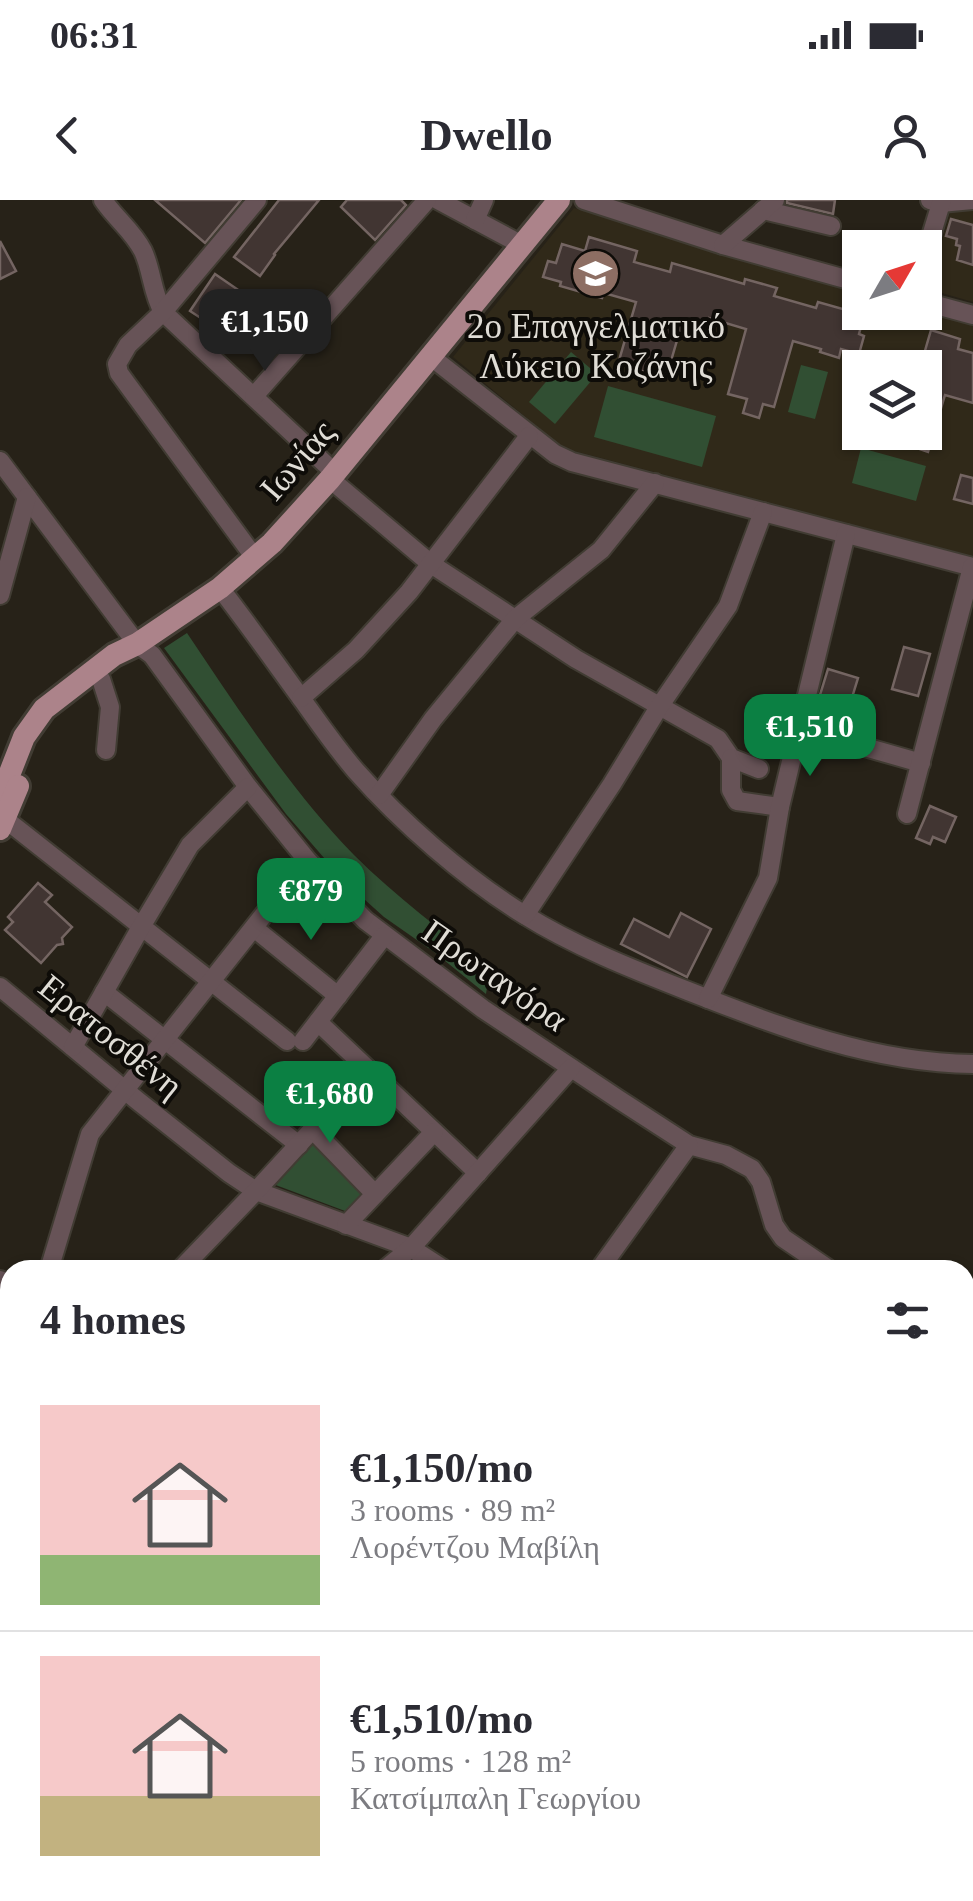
<!DOCTYPE html>
<html lang="en">
<head>
<meta charset="utf-8">
<style>
	body { margin:0; font-family:Georgia,serif; background:#f7f7f7; color:#2b2b33; height:100vh; display:flex; flex-direction:column; font-size:38px; white-space:nowrap }
	* { box-sizing:border-box; margin:0 }
	p { font-size:32px; color:#7c7c81 }
	.icon { flex:none; width:55px; height:55px; fill:none; stroke:currentColor; stroke-width:2; stroke-linecap:round; stroke-linejoin:round }
	.map { position:relative; flex:1; overflow:hidden }
	.sheet { position:absolute; left:0px; top:1060px; width:975px; height:642px; display:flex; flex-direction:column; background:#fff; border-radius:30px 30px 0 0; box-shadow:0 2px 8px #0004 }
	.sheet>* { flex:none }
	.needle { width:65px; rotate:51deg }
	.fabs { position:absolute; left:842px; top:30px; display:grid; gap:20px }
	.fabs a { display:grid; place-items:center; width:100px; height:100px; border-radius:0px; background:#fff; box-shadow:0 2px 8px #0004; font-size:50px }
	.price { position:absolute; translate:-50% -85px; padding:0 22px; border-radius:20px; background:#0b8043; color:#fff; font-size:32px; line-height:65px; filter:drop-shadow(0 2px 5px #0008) }
	.price::after { content:''; position:absolute; left:50%; top:60px; width:30px; height:22px; margin-left:-15px; background:inherit; clip-path:polygon(0 0,100% 0,50% 100%) }
	.price.current { background:#222; color:#fff }
	ul { padding:0; list-style:none }
	li { display:flex; align-items:center; gap:30px; height:250px; padding:0 40px }
	li+li { border-top:2px solid #e1e1e2 }
	li span { display:grid; place-items:center; flex:none; width:280px; height:200px; border-radius:0px; color:#555 }
	li>.icon { margin-inline-start:auto }
	span .icon { width:120px; height:120px; fill:#fffc; stroke-width:1 }
	li b { font-size:42px }
	h2 { display:flex; justify-content:space-between; align-items:center; height:120px; padding:0 40px; font-size:42px }
	.status { display:flex; justify-content:space-between; align-items:center; height:70px; padding:0 50px; background:#fff; direction:ltr }
	.status svg { height:28px; fill:currentColor }
	header { display:flex; justify-content:space-between; align-items:center; height:130px; padding:0 40px; background:#fff; font-size:45px; font-weight:800 }
	.map>svg:first-child { display:block }
	.built { fill:#302919; fill-rule:evenodd }
	.green { fill:#314f33 }
	.building { fill:#413532; stroke:#746562; stroke-width:2.5 }
	.lines { fill:none; stroke-linecap:round; stroke-linejoin:round }
	.minor-casing { stroke:#413c33; stroke-width:22 }
	.major-casing { stroke:#413c33; stroke-width:28 }
	.minor { stroke:#675357; stroke-width:18 }
	.major { stroke:#ac838a; stroke-width:22 }
	.labels { text-anchor:middle; stroke-width:8; stroke-linejoin:round; paint-order:stroke }
	.poi-label { font-size:35px; fill:#e0ddd6; stroke:#0e0c08 }
	.street-label { font-size:35px; fill:#e0ddd6; stroke:#0e0c08 }
</style>
</head>
<body>
<div class="status"><b>06:31</b><svg viewBox="0 0 49 12"><path d="M0 12V9h3v3zM5 12V6h3v6zM10 12V3h3v9zM15 12V0h3v12zM26 1h20v11H26zM47 4h2v5h-2z"/></svg></div>
<header><svg class="icon" aria-label="back" viewBox="0 0 24 24"><path d="M15 5l-7 7 7 7"/></svg>Dwello<svg class="icon" aria-label="person" viewBox="0 0 24 24"><circle cx="12" cy="8" r="4"/><path d="M4 21q1-7 8-7t8 7"/></svg></header>
<div class="map">
<svg width="973" height="1701" viewBox="0 0 973 1701">
	<rect width="100%" height="100%" fill="#272218"/>
	<g class="built">
		<path d="M973,6V102L928,89L951,10Z"/>
		<path d="M574,8L811,80L860,92V112H925V109L973,122V356L563,248L453,157ZM860,168H925V232H860Z"/>
	</g>
	<g class="green">
		<path d="M571,152L597,174L555,224L529,202Z"/>
		<path d="M801,165L828,172L815,219L788,212Z"/>
		<path d="M608,186L716,216L702,267L594,237Z"/>
		<path d="M861,248L926,266L916,301L852,283Z"/>
		<path d="M187,433C239,510 289,588 354,655C396,697 444,732 490,769L486,794L434,752L384,717L344,681L286,614L164,448Z"/>
		<path d="M316,939L365,990L345,1011L273,984Z"/>
	</g>
	<g class="building">
		<path d="M155,0H241L205,43Z"/>
		<path d="M279,0H319L274,54L275,55L260,76L234,57Z"/>
		<path d="M347,0H401L406,5L375,40L341,7Z"/>
		<path d="M787,0H835L833,14L787,3Z"/>
		<path d="M951,19L973,25V65L957,60L960,46L956,45L957,39L946,36Z"/>
		<path d="M589,37L637,51L634,62L670,72L672,63L744,84L745,79L777,88L774,96L816,108L818,102L846,110L847,106L860,109V112H865L859,134L864,136L859,154L841,149L839,158L820,152L821,149L793,141L774,207L763,204L759,218L743,213L747,199L728,194L746,129L709,118L706,127L683,120L666,178L618,164L636,102L604,93L602,98L560,86L561,82L543,77L548,61L556,63L562,44L585,51Z"/>
		<path d="M0,41L16,71L0,79Z"/>
		<path d="M215,74L247,96L229,123L216,115L210,124L190,111Z"/>
		<path d="M931,130L960,139L958,149L973,153V203L945,195L928,252L899,242L902,232H925V168H920Z"/>
		<path d="M961,275L973,278V304L954,299Z"/>
		<path d="M904,447L930,454L918,496L892,489Z"/>
		<path d="M828,469L858,478L850,504L820,495Z"/>
		<path d="M930,606L956,617L945,642L933,637L930,644L916,638Z"/>
		<path d="M38,683L52,695L45,702L72,727L62,738L63,744L57,745L41,763L5,730L13,722L8,717Z"/>
		<path d="M681,713L711,729L687,777L621,744L634,719L669,737Z"/>
	</g>
	<g class="lines">
		<defs>
			<g id="minor">
				<path d="M103,0C115,18 133,31 143,51C152,70 152,93 163,112L335,273"/>
				<path d="M438,0L522,45"/>
				<path d="M584,0L723,45L860,83"/>
				<path d="M930,0L941,3L973,0"/>
				<path d="M763,10L831,26"/>
				<path d="M475,20L484,0"/>
				<path d="M723,45L775,0"/>
				<path d="M925,56L942,0"/>
				<path d="M925,102L973,115"/>
				<path d="M430,156L555,254L572,262L973,367"/>
				<path d="M254,196L427,0"/>
				<path d="M0,261L137,444L152,455L248,587L307,660L365,720L483,809L618,899L689,945L726,955L752,969L761,982L774,1025L783,1038L830,1070"/>
				<path d="M330,279L431,364L576,459L718,539L731,558L759,569"/>
				<path d="M255,358L127,184L119,173L117,164L128,145L163,112L257,0"/>
				<path d="M220,388C248,424 274,461 301,498C319,523 336,548 356,571C401,622 465,678 523,714C574,746 632,769 688,791C780,827 872,863 973,864"/>
				<path d="M0,395L27,297"/>
				<path d="M101,479L110,507L106,550"/>
				<path d="M301,498L356,450L409,392L529,236"/>
				<path d="M798,528L921,563"/>
				<path d="M731,558V590L737,601L780,607"/>
				<path d="M379,595L433,519L515,419L601,350L655,283"/>
				<path d="M907,614L972,367"/>
				<path d="M5,619L287,841"/>
				<path d="M525,715L612,584L659,507L728,406L763,312"/>
				<path d="M254,728L338,796"/>
				<path d="M0,787L138,901L229,973L256,991L411,1048L445,1070"/>
				<path d="M104,792L299,945"/>
				<path d="M708,799L768,678L780,607L846,334"/>
				<path d="M318,822L478,973"/>
				<path d="M303,841L384,736"/>
				<path d="M73,847L141,727L190,645L248,587"/>
				<path d="M313,930L375,994"/>
				<path d="M346,1025L434,932"/>
				<path d="M49,1070L90,934L307,660"/>
				<path d="M180,1070L256,991L368,869"/>
				<path d="M384,1070L411,1048L571,868"/>
				<path d="M599,1070L689,945"/>
				<path d="M0,1080L10,1083"/>
				<path d="M965,1159L973,1165"/>
				<path d="M0,1223L10,1193"/>
				<path d="M0,1248H10"/>
				<path d="M965,1649L973,1628"/>
				<path d="M948,1701L950,1692"/>
			</g>
			<g id="major">
				<path d="M0,598L24,537L44,509L114,455L137,444L220,388L272,343L330,279L559,0"/>
				<path d="M0,629L18,586"/>
			</g>
		</defs>
		<use href="#minor" class="minor-casing"/>
		<use href="#major" class="major-casing"/>
		<use href="#minor" class="minor"/>
		<use href="#major" class="major"/>
	</g>
	<defs>
		<symbol id="school-disc" viewBox="-11 -11 22 22"><circle r="9.5" fill="#8d6e63" stroke="#0e0c08"/><path d="M0-5L7-2L0 1L-7-2ZM-4 1L0 2.5L4 1V4Q0 6-4 4Z" fill="#fff"/></symbol>
	</defs>
	<g fill-rule="evenodd">
		<use href="#school-disc" x="568" y="46" width="55" height="55"/>
	</g>
	<g class="labels">
		<g class="poi-label">
			<text x="596" y="138">2ο Επαγγελματικό<tspan x="596" dy="40">Λύκειο Κοζάνης</tspan></text>
		</g>
		<g class="street-label">
			<text transform="translate(297 260) rotate(-49)" y="12">Ιωνίας</text>
			<text transform="translate(495 775) rotate(35)" y="12">Πρωταγόρα</text>
			<text transform="translate(111 836) rotate(39)" y="12">Ερατοσθένη</text>
		</g>
	</g>
</svg>
<div class="fabs">
<a><svg class="needle" viewBox="-14 -14 28 28"><path d="M0-13l5 13h-10z" fill="#e53935"/><path d="M0 13l5-13h-10z" fill="#7c7c81"/></svg></a>
<a><svg class="icon" aria-label="layers" viewBox="0 0 24 24"><path d="M12 4l9 5-9 5-9-5zM3 14l9 5 9-5"/></svg></a>
</div>
<b class="price current" style="left:265px;top:174px">€1,150</b>
<b class="price" style="left:810px;top:579px">€1,510</b>
<b class="price" style="left:311px;top:743px">€879</b>
<b class="price" style="left:330px;top:946px">€1,680</b>
<section class="sheet">
<h2>4 homes<svg class="icon" aria-label="filters" viewBox="0 0 24 24"><path d="M4 7h16M4 17h16"/><circle cx="9" cy="7" r="2"/><circle cx="15" cy="17" r="2"/></svg></h2>
<ul>
<li><span style="background:linear-gradient(#f6c9c9 75%,#8fb573 0)"><svg class="icon" aria-label="home" viewBox="0 0 24 24"><path d="M3 11l9-7 9 7M6 9v11h12V9"/></svg></span><div><b>€1,150/mo</b><p>3 rooms · 89 m²</p><p>Λορέντζου Μαβίλη</p></div></li>
<li><span style="background:linear-gradient(#f6c9c9 70%,#c2b280 0)"><svg class="icon" aria-label="home" viewBox="0 0 24 24"><path d="M3 11l9-7 9 7M6 9v11h12V9"/></svg></span><div><b>€1,510/mo</b><p>5 rooms · 128 m²</p><p>Κατσίμπαλη Γεωργίου</p></div></li>
</ul>
</section>
</div>
</body>
</html>
